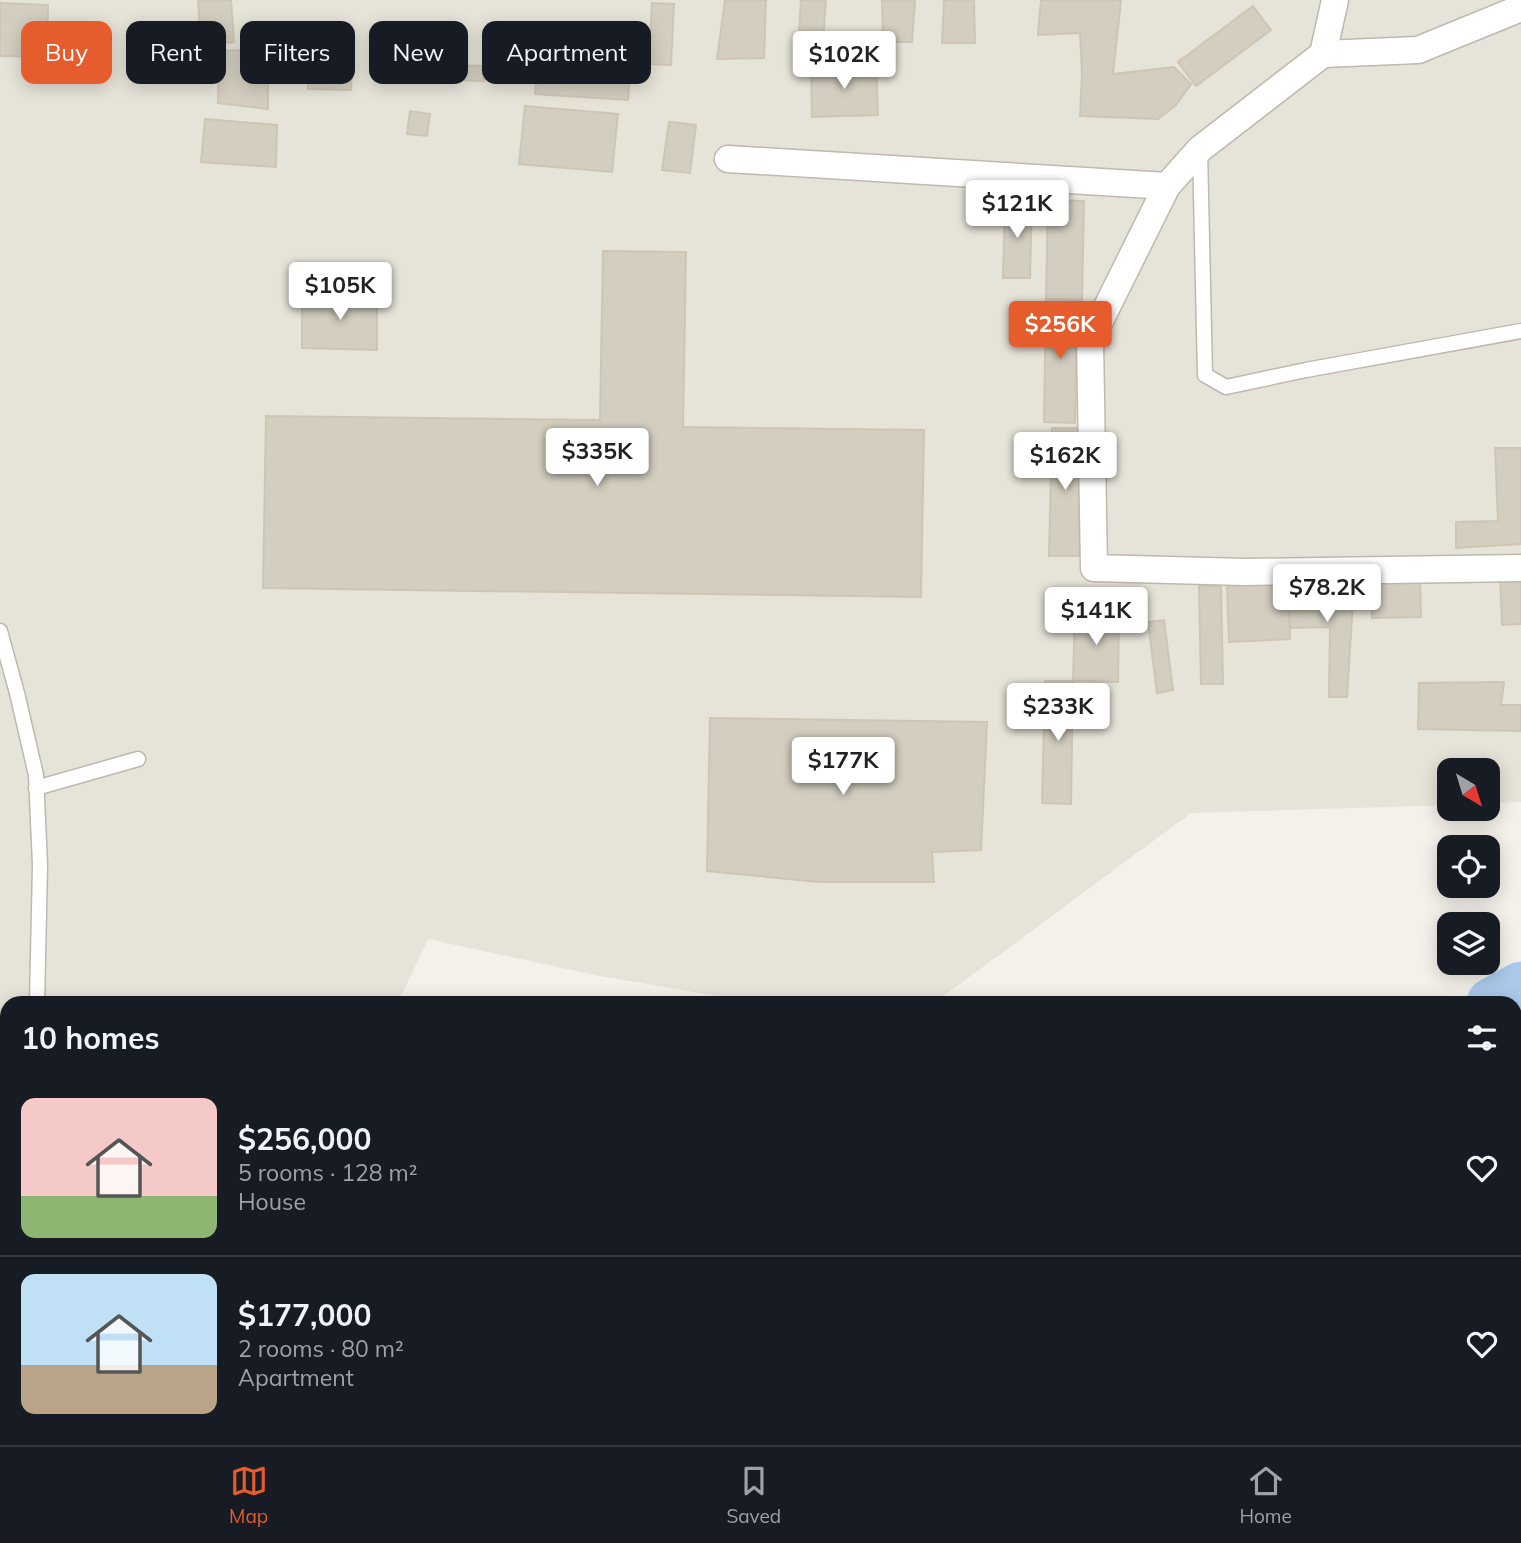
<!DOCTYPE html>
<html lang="en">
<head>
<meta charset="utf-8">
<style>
	body { margin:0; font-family:Mulish,sans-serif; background:#242831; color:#f1f3f6; height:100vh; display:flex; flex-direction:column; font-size:26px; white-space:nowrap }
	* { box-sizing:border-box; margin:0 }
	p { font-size:23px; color:#9ea1a6 }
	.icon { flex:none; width:38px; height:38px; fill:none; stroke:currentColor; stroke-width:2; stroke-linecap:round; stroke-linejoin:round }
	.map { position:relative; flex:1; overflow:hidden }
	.details { position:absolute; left:0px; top:996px; width:1522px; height:450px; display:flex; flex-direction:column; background:#171b24; border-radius:21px 21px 0 0; box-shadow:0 4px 18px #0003 }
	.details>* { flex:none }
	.banner { position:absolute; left:21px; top:21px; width:700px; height:63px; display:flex; gap:14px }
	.needle { width:46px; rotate:142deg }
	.fabs { position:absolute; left:1437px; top:758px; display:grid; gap:14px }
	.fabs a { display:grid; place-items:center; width:63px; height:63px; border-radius:14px; background:#171b24; box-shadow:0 4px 18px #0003; font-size:35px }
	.price { position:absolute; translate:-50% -60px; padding:0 16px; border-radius:7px; background:#fff; color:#222; font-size:23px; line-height:46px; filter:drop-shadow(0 2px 4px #0008) }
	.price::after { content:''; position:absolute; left:50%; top:42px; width:21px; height:16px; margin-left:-10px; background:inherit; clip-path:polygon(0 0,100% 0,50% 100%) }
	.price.current { background:#e65c2d; color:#fff }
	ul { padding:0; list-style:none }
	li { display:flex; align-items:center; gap:21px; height:175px; padding:0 21px }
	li+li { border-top:2px solid #363941 }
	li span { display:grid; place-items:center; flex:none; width:196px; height:140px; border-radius:14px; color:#555 }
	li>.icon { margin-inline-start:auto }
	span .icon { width:84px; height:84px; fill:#fffc; stroke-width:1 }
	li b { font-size:30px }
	h2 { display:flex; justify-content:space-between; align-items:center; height:84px; padding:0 21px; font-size:30px }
	.pill { padding:0 24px; border-radius:14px; background:#171b24; box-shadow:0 4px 18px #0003; font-size:24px; line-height:63px }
	.pill.current { background:#e65c2d; color:#fff }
	.tabs { display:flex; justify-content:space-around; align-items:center; height:98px; border-top:2px solid #363941; background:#171b24; font-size:19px; color:#9ea1a6 }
	.tabs a { display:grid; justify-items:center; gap:4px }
	.tabs .current { color:#e65c2d }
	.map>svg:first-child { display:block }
	.residential { fill:#e6e3d8 }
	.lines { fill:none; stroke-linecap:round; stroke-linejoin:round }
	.river { stroke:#abcaea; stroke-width:51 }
	.building { fill:#d3cebf; stroke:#cec6b3; stroke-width:2 }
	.service-casing { stroke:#beb9ac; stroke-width:17 }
	.minor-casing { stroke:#beb9ac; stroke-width:29 }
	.path { stroke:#beb69f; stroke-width:4.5; stroke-dasharray:3.5 3.5; stroke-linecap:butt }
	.service { stroke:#fff; stroke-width:14 }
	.minor { stroke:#fff; stroke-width:26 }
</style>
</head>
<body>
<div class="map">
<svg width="1521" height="1445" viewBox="0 0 1521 1445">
	<rect width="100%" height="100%" fill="#f3f1e9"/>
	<path class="residential" d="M0,0H1521V802L1488,803V770H1449V805L1191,813L934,1003H760L600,976L428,939L398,1003H7V1438L197,1439L194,1445H0Z"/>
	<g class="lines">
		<g class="river">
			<path d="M1492,1003L1521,987"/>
			<path d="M260,1438V1445"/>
		</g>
	</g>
	<g class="building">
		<path d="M198,0H231L234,42L201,45Z"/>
		<path d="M725,0H766L764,58L717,59Z"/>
		<path d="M801,0H826L821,66L797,64Z"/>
		<path d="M882,0H915L912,42H883Z"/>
		<path d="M944,0H974L975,43H942Z"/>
		<path d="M1041,0H1121L1113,74L1174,67L1191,84L1176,105L1158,119L1080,116L1082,73L1080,33L1038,35Z"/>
		<path d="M0,3L48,5L47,57L0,56Z"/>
		<path d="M652,3L674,4L671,65L649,64Z"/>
		<path d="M1253,6L1271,30L1196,86L1178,62Z"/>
		<path d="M320,47L319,54H300L293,71H268V109L218,103L219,51Z"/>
		<path d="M537,57L630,63L628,100L535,94Z"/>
		<path d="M310,59L352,60L351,90L308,89Z"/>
		<path d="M876,64L878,115L812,117L811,66Z"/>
		<path d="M436,65L484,66V81L436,80Z"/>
		<path d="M525,106L618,114L612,172L519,164Z"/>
		<path d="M410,111L430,114L427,136L407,134Z"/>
		<path d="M205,119L277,125L276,167L201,162Z"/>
		<path d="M669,122L696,125L690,173L662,170Z"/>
		<path d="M1048,200L1084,201L1082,300L1046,299Z"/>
		<path d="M1005,201H1032L1030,278H1003Z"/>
		<path d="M603,251L686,252L683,427L924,430L921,597L263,588L266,416L600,420Z"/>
		<path d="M302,295L377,296V350L302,348Z"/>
		<path d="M1046,299L1077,300L1075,423L1044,422Z"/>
		<path d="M1052,428H1081L1079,556H1049Z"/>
		<path d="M1495,448H1521V544L1456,548V522L1498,521Z"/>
		<path d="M1521,570V624L1502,625L1500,571Z"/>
		<path d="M1420,580L1421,617L1372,618V581Z"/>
		<path d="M1288,583L1290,639L1229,642L1227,586Z"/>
		<path d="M1289,583L1354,585L1347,697H1329L1330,627L1290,628Z"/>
		<path d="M1199,586H1221L1223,684H1201Z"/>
		<path d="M1075,612L1119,613L1118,682L1073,681Z"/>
		<path d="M1164,620L1173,690L1157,693L1148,622Z"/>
		<path d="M1045,681H1073L1071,804L1042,803Z"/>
		<path d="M1504,682L1501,705H1521V731L1418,729L1419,683Z"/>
		<path d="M710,718L987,722L981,850L932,852L934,882H819L707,871Z"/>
	</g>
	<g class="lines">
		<defs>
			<g id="service">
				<path d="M1200,150L1205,375L1226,387L1306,370L1521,331"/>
				<path d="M0,631L17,693L36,775L40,865L37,1003"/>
				<path d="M36,788L138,759"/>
				<path d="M3,1211L7,1106"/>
				<path d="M683,1438L693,1445"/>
				<path d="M970,1438L977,1445"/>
				<path d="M837,1445L845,1438"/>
			</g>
			<g id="minor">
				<path d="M1335,0L1323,54L1200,149L1167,186L1090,341L1094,568L1245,572L1521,568"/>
				<path d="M1323,54L1418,50L1521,8"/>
				<path d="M728,159L1167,186"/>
			</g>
		</defs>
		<use href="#service" class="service-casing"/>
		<use href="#minor" class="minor-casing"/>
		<g class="path">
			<path d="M1516,1027L1521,1025"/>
			<path d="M322,1445L323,1438"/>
		</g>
		<use href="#service" class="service"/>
		<use href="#minor" class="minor"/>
	</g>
</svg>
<div class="fabs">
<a><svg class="needle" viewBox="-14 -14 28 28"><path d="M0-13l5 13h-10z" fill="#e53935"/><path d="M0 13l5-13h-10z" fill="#9ea1a6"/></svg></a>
<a><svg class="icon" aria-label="locate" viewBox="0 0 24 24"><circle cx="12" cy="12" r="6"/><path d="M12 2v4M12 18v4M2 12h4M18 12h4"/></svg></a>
<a><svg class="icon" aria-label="layers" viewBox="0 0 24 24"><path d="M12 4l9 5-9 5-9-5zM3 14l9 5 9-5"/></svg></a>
</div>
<b class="price" style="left:844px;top:91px">$102K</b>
<b class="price" style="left:1017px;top:240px">$121K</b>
<b class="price" style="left:340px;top:322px">$105K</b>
<b class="price current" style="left:1060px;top:361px">$256K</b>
<b class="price" style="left:597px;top:488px">$335K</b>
<b class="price" style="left:1065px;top:492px">$162K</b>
<b class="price" style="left:1327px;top:624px">$78.2K</b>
<b class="price" style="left:1096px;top:647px">$141K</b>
<b class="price" style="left:1058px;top:743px">$233K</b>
<b class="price" style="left:843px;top:797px">$177K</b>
<div class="banner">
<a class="pill current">Buy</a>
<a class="pill">Rent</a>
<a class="pill">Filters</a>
<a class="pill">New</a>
<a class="pill">Apartment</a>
</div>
<section class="details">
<h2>10 homes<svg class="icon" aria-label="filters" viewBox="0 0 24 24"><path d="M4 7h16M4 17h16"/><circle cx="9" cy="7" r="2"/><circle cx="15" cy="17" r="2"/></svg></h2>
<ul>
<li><span style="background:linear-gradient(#f6c9c9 70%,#8fb573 0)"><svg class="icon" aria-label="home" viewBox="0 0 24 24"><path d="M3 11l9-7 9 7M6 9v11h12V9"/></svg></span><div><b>$256,000</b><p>5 rooms · 128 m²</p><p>House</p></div><svg class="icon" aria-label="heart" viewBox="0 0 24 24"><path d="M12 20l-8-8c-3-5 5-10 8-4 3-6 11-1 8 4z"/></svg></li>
<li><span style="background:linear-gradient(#bfe0f5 65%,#b9a48a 0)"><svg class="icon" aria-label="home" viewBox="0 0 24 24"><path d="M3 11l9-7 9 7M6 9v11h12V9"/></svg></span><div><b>$177,000</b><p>2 rooms · 80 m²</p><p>Apartment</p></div><svg class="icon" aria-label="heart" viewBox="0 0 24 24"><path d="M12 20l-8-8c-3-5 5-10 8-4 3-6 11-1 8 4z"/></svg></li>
</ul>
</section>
</div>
<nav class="tabs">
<a class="current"><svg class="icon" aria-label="map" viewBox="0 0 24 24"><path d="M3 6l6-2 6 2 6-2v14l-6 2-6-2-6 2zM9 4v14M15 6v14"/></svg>Map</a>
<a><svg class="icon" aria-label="saved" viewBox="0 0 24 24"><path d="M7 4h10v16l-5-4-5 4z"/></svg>Saved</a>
<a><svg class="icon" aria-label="home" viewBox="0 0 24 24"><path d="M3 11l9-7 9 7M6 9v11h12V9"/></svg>Home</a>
</nav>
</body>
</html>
